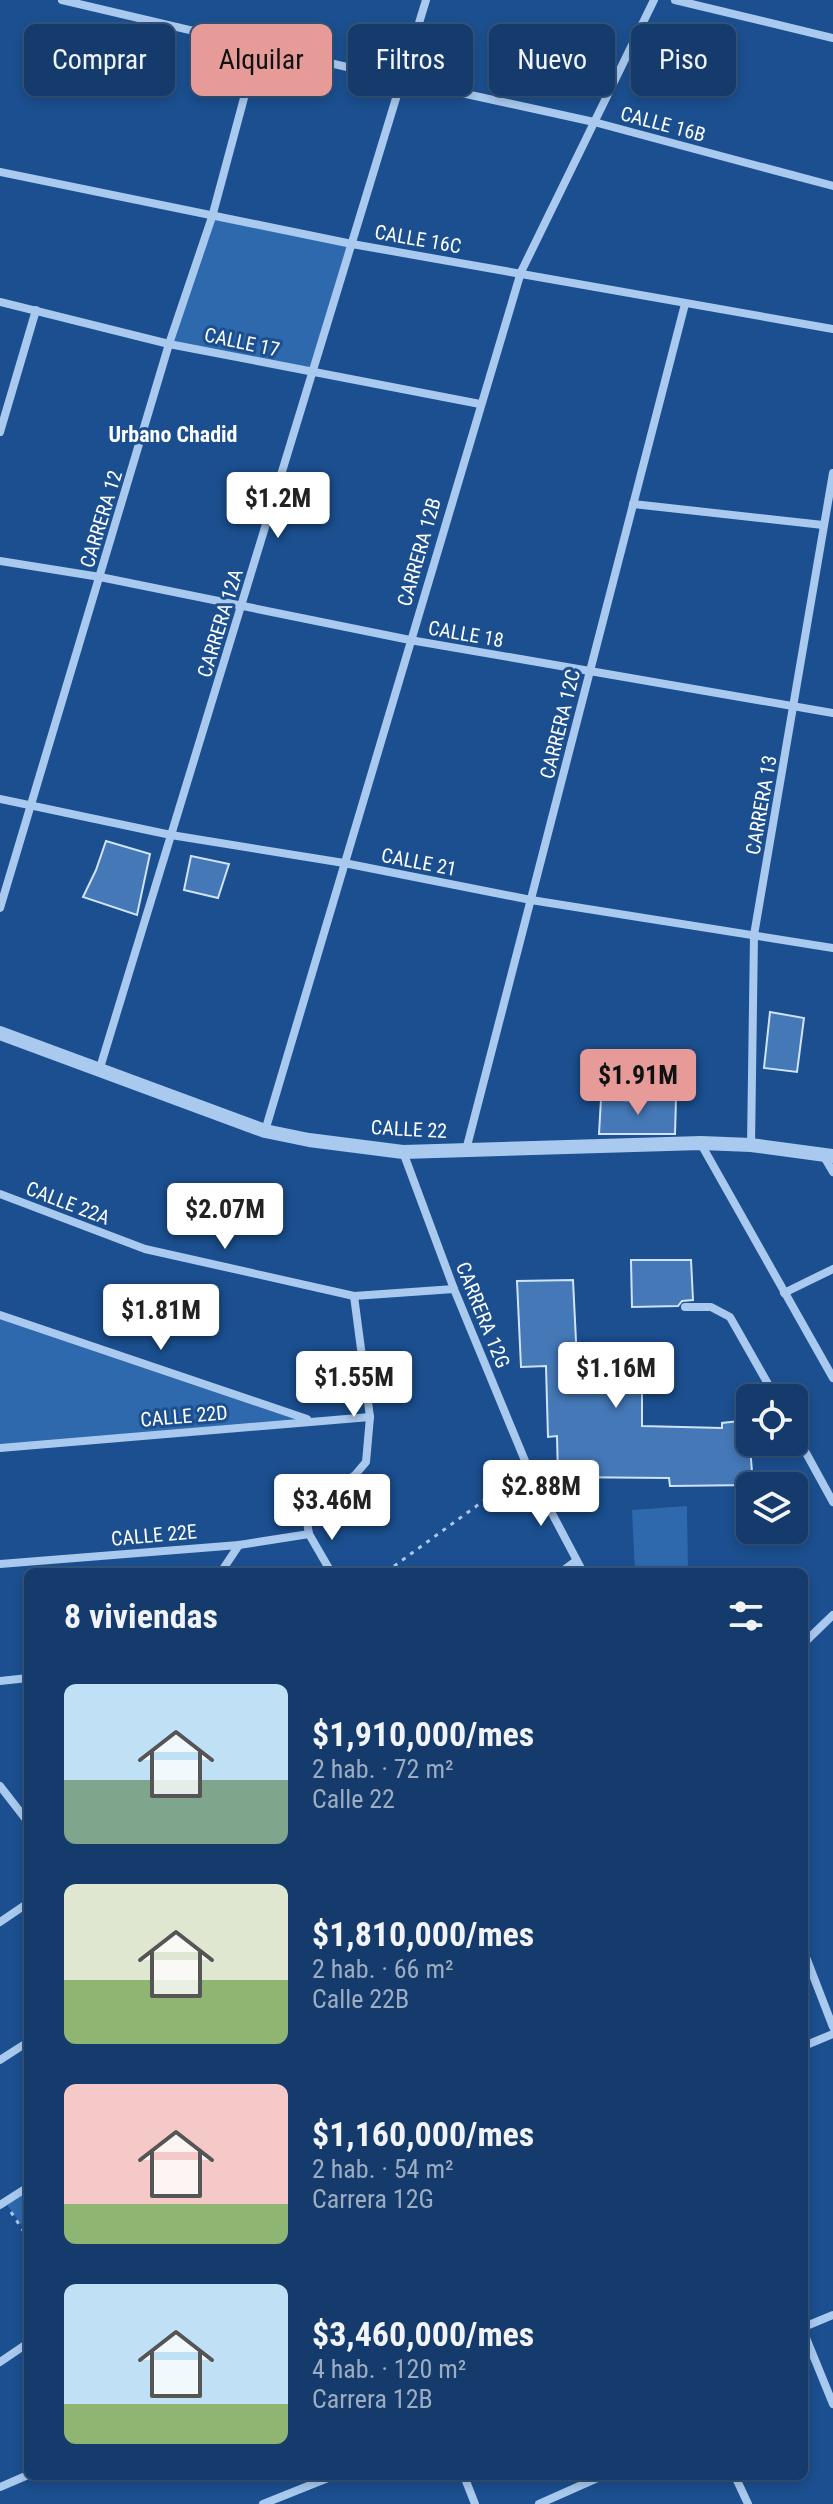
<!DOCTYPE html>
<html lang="es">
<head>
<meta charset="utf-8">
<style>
	body { margin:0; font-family:"Roboto Condensed",sans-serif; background:#214673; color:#f1f3f6; height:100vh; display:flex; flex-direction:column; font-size:30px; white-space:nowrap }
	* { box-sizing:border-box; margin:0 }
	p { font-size:26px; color:#9dadc1 }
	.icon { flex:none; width:44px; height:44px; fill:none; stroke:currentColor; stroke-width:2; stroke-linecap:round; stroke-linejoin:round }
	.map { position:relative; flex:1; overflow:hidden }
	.drawer { position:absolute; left:24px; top:1568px; width:784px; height:912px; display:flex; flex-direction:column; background:#143b6b; border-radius:12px; box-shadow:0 4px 12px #0003,0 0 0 2px #33557e }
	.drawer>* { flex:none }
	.guide { position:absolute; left:24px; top:24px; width:786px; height:72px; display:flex; gap:16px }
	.tools { position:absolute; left:736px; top:1384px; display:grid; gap:16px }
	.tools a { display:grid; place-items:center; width:72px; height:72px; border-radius:12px; background:#143b6b; box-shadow:0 4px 12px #0003,0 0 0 2px #33557e; font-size:40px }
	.price { position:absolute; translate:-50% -68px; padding:0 18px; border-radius:8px; background:#fff; color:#222; font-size:26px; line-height:52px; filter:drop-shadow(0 2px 4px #0008) }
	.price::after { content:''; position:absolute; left:50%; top:48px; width:24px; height:18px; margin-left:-12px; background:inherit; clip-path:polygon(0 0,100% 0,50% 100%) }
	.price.on { background:#e69b98; color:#111 }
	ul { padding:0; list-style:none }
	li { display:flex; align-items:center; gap:24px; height:200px; padding:0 40px }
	li span { display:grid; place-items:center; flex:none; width:224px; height:160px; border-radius:12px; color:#555 }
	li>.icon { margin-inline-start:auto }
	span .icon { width:96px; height:96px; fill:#fffc; stroke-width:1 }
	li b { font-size:34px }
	h2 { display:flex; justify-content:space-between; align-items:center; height:96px; padding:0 40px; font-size:34px }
	.tag { padding:0 28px; border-radius:12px; background:#143b6b; box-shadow:0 4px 12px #0003,0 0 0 2px #33557e; font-size:28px; line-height:72px }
	.tag.on { background:#e69b98; color:#111 }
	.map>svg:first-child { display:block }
	.green { fill:#2e69ad }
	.building { fill:#4478b7; stroke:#cfe3fa; stroke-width:2 }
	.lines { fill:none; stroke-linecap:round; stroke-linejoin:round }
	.path { stroke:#a9c9ee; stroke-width:3; stroke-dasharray:4 6; stroke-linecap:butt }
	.minor { stroke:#a9c9ee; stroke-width:8 }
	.tertiary { stroke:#a9c9ee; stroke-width:14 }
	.labels { text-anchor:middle; stroke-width:6; stroke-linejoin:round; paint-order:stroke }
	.street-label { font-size:20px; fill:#fff; stroke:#1b4f8f }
	.neighbourhood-label { font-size:22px; font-weight:bold; fill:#fff; stroke:#1b4f8f }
</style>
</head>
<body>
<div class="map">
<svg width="833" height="2504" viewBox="0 0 833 2504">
	<rect width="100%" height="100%" fill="#1b4f8f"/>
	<g class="green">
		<path d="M212,217L352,244L312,373L169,344Z"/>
		<path d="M0,1315L312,1421L0,1448Z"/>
		<path d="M687,1506L688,1572H635L632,1510Z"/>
		<path d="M28,2187V2234L5,2202Z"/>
	</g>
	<g class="building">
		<path d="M106,841L150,854L137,915L83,897L96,870Z"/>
		<path d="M191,856L229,864L218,898L184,890Z"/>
		<path d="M770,1012L804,1018L797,1072L764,1068Z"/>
		<path d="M639,1097L676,1099L675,1134H599L601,1099L639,1101Z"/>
		<path d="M631,1260H691L693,1300L682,1301L678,1306L632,1307Z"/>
		<path d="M573,1280L578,1382L642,1385V1426L722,1428V1423L748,1420L753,1485L670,1486L669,1478L558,1477L557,1436L548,1437L546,1366L521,1367L517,1281Z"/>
	</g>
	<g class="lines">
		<g class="path">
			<path d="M386,1572L519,1475"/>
			<path d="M11,2212L28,2238"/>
		</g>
		<g class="minor">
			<path d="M62,0L402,80L594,122L833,186"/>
			<path d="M675,0L833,38"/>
			<path d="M0,172L352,244L833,329"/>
			<path d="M0,302L169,344L480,404"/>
			<path d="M0,432L36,310"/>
			<path d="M633,504L823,525"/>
			<path d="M0,561L100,577L410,640L833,713"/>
			<path d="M0,799L171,835L344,863L531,900L833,948"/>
			<path d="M0,908L169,344L212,217L258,46"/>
			<path d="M99,1071L426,0"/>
			<path d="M265,1131L521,272L654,0"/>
			<path d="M701,1144L833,1378"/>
			<path d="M751,1145L754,935L833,473"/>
			<path d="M466,1150L685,304"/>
			<path d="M403,1152L454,1289L528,1468L583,1572"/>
			<path d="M823,1155L833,1172"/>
			<path d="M0,1194L145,1249L354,1296L454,1289"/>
			<path d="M784,1293L833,1269"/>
			<path d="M685,1307H711L730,1317L776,1398"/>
			<path d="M0,1315L307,1419"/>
			<path d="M794,1431L833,1502"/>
			<path d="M0,1448L370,1417"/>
			<path d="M0,1564L239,1545L309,1534"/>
			<path d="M221,1572L239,1545"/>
			<path d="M331,1572L309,1534L307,1522L316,1503L355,1475L366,1462L370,1417L354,1296"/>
			<path d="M561,1572L576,1561"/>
			<path d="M804,1643L833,1615"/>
			<path d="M0,1681L28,1678"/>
			<path d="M0,1786L28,1822"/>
			<path d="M0,1922L28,1903"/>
			<path d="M804,1952L833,2027"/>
			<path d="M804,2046L833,2034"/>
			<path d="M0,2060L28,2042"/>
			<path d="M0,2205L28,2187"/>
			<path d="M804,2327L833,2315"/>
			<path d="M804,2333L833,2404"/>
			<path d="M0,2362L28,2343"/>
			<path d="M464,2476L475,2504"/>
			<path d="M735,2476L748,2504"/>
			<path d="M0,2487L28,2475"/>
			<path d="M263,2504L333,2476"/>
			<path d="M539,2504L602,2476"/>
		</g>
		<path class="tertiary" d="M0,1033L265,1131L309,1140L403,1152L701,1143L751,1145L833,1156"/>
	</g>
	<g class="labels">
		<g class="street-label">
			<text transform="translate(663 124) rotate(15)" y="7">CALLE 16B</text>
			<text transform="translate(418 239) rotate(10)" y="7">CALLE 16C</text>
			<text transform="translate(242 342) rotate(12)" y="7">CALLE 17</text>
			<text transform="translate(101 519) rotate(-73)" y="7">CARRERA 12</text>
			<text transform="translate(419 552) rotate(-74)" y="7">CARRERA 12B</text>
			<text transform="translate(220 623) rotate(-73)" y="7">CARRERA 12A</text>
			<text transform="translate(466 634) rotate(10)" y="7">CALLE 18</text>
			<text transform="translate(560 724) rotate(-76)" y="7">CARRERA 12C</text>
			<text transform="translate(761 805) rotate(-80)" y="7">CARRERA 13</text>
			<text transform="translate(419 862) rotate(11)" y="7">CALLE 21</text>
			<text transform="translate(409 1129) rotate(3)" y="7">CALLE 22</text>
			<text transform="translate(68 1203) rotate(21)" y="7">CALLE 22A</text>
			<text transform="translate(483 1315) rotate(68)" y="7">CARRERA 12G</text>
			<text transform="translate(184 1416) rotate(-5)" y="7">CALLE 22D</text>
			<text transform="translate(154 1535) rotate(-5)" y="7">CALLE 22E</text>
		</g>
		<g class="neighbourhood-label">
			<text x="173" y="442">Urbano Chadid</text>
		</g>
	</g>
</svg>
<div class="tools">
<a><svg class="icon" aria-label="locate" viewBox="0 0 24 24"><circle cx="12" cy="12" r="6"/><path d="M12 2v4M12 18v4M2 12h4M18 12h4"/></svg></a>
<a><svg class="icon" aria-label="layers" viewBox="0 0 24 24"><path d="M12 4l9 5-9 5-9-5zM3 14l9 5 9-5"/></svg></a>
</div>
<b class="price" style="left:278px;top:540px">$1.2M</b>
<b class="price on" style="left:638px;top:1117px">$1.91M</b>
<b class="price" style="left:225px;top:1251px">$2.07M</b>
<b class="price" style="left:161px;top:1352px">$1.81M</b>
<b class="price" style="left:616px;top:1410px">$1.16M</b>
<b class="price" style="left:354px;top:1419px">$1.55M</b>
<b class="price" style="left:541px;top:1528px">$2.88M</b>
<b class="price" style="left:332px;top:1542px">$3.46M</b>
<div class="guide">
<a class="tag">Comprar</a>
<a class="tag on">Alquilar</a>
<a class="tag">Filtros</a>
<a class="tag">Nuevo</a>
<a class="tag">Piso</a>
</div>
<section class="drawer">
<h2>8 viviendas<svg class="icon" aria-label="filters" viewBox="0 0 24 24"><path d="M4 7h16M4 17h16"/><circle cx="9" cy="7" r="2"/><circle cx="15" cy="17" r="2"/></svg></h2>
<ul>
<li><span style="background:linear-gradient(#bfe0f5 60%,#7fa58c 0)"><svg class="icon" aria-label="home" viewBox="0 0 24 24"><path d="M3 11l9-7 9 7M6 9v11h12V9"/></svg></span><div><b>$1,910,000/mes</b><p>2 hab. · 72 m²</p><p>Calle 22</p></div></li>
<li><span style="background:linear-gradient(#dfe7d0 60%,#8fb573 0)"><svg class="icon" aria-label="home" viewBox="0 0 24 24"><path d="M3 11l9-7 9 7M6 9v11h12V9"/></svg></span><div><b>$1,810,000/mes</b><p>2 hab. · 66 m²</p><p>Calle 22B</p></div></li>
<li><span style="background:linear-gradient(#f6c9c9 75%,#8fb573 0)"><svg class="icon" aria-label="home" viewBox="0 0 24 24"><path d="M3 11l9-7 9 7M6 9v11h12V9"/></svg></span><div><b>$1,160,000/mes</b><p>2 hab. · 54 m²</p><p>Carrera 12G</p></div></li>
<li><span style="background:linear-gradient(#bfe0f5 75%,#8fb573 0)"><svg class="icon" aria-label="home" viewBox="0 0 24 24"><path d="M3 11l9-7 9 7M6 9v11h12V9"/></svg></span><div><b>$3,460,000/mes</b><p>4 hab. · 120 m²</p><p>Carrera 12B</p></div></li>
</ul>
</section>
</div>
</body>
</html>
